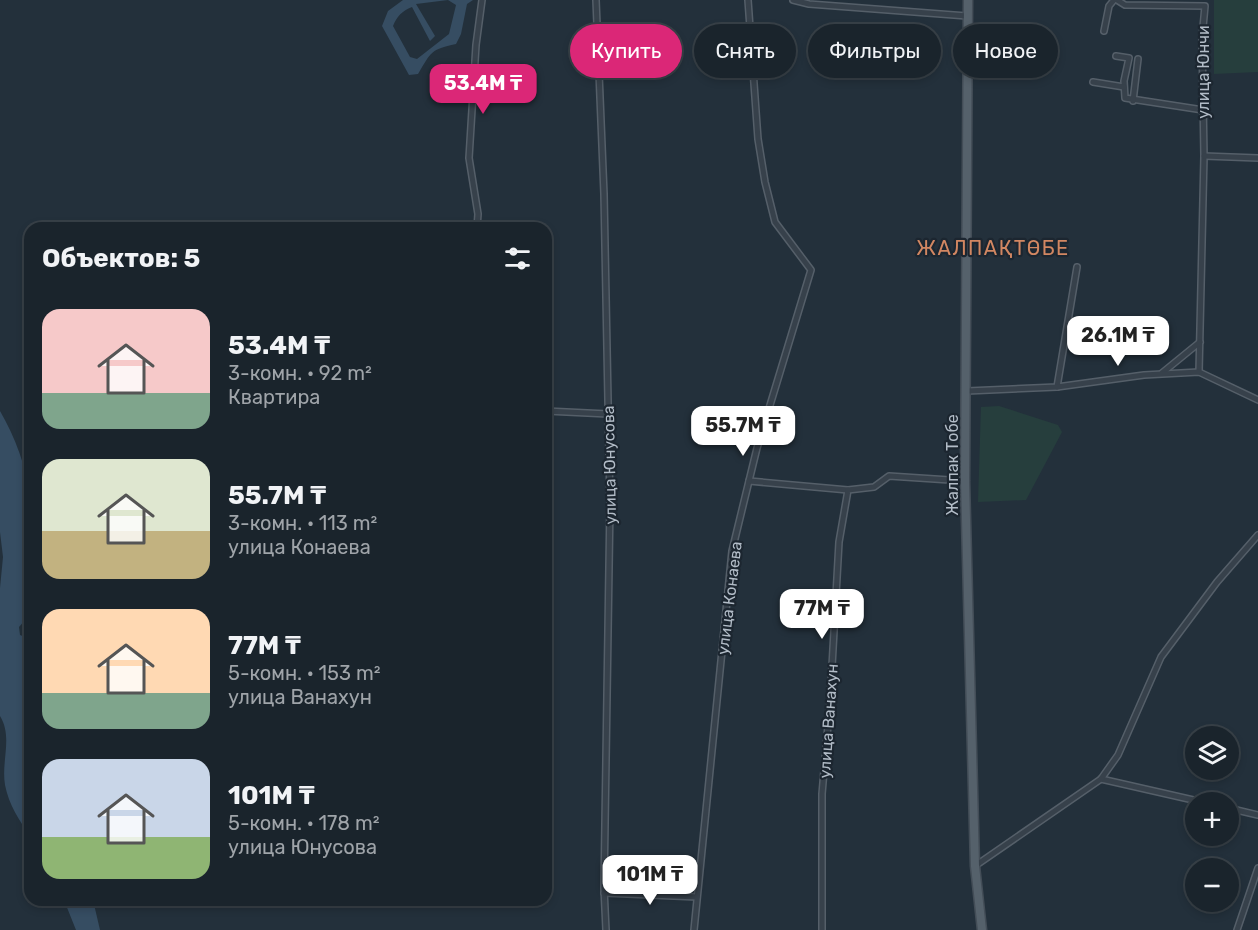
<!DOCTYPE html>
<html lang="ru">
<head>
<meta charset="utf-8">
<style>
	body { margin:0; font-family:Rubik,sans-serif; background:#232c34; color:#f1f3f6; height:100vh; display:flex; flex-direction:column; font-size:22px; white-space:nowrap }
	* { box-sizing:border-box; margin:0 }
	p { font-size:20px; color:#9fa4a9 }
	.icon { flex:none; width:33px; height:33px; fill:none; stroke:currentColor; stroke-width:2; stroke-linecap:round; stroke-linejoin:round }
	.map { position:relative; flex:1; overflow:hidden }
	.panel { position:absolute; left:24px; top:222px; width:528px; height:684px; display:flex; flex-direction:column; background:#1a242c; border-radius:18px; box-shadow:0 3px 9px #0003,0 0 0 2px #384148 }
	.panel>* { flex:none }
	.top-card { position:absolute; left:570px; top:24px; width:570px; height:54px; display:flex; gap:12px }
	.tools { position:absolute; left:1185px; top:726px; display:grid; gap:12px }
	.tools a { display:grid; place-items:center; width:54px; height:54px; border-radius:50%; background:#1a242c; box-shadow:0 3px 9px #0003,0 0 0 2px #384148; font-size:30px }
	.price { position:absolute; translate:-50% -51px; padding:0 14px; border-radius:12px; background:#fff; color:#222; font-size:20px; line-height:39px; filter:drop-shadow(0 2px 3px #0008) }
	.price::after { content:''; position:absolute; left:50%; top:36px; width:18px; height:14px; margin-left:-9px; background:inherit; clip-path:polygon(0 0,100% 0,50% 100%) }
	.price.active { background:#db2777; color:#fff }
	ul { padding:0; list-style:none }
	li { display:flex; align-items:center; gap:18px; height:150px; padding:0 18px }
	li span { display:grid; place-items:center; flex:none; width:168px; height:120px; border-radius:18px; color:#555 }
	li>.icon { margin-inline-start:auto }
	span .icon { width:72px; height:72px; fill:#fffc; stroke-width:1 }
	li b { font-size:26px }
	h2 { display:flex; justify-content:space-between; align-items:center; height:72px; padding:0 18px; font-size:26px }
	.chip { padding:0 21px; border-radius:27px; background:#1a242c; box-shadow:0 3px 9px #0003,0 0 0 2px #384148; font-size:21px; line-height:54px }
	.chip.active { background:#db2777; color:#fff }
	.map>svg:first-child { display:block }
	.green { fill:#263e3d }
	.water { fill:#364d62; fill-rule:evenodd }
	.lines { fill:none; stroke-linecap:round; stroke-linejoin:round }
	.street-casing { stroke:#555f69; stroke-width:8 }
	.primary-casing { stroke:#434d57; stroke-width:11 }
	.street { stroke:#37414b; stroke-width:5 }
	.primary { stroke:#55616b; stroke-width:8 }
	.labels { text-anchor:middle; stroke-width:4.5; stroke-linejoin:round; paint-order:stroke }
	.street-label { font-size:16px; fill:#b2bcc7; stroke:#1c2630 }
	.quarter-label { font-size:20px; letter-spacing:1.5px; fill:#d28762; stroke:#1c2630 }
</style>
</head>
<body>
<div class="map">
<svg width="1258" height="930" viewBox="0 0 1258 930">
	<rect width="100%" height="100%" fill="#23303b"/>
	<g class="green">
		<path d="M1214,0H1258V72L1214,74Z"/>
		<path d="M999,406L1058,425L1062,432L1026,500L978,502L981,407Z"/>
	</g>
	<g class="water">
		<path d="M403,0H473L467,4L461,34L456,44C430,50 432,51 418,74L409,75L382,26L388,11ZM448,0L456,5L449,34L417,59L410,57L393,26C397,16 402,11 412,7L430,41L435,36L416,4Z"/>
		<path d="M0,411C15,437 27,468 30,498C34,537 30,585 30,624L26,619L19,627L20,635L25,637L30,624V836C19,820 9,805 5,785C1,761 13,737 0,716V588L3,557L0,532Z"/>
		<path d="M64,900H93L100,930H76Z"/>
	</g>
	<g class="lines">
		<defs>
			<g id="street">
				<path d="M596,0L604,194L610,503L604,888L606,930"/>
				<path d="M793,0L809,4L967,16"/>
				<path d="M1117,0L1125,5L1205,6L1202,38L1204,156L1199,372"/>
				<path d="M1104,31L1109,6L1114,0"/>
				<path d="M1116,56L1129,58L1124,81L1125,98L1203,110"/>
				<path d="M1093,82L1124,87"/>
				<path d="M1133,101L1138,59"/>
				<path d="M1204,156L1258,158"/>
				<path d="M477,228L478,214L469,158L476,45L482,0"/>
				<path d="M1162,373L1200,342"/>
				<path d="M1057,387L1077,267"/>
				<path d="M967,391L1057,387L1144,375L1199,372L1258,400"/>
				<path d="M546,411L608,414"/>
				<path d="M749,481L848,490"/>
				<path d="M1101,779L1202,802"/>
				<path d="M1228,808L1258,815"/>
				<path d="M975,866L1101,779L1118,755L1161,657L1217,582L1258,535"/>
				<path d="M604,893L697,897"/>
				<path d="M694,930L732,551L757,448L811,270L775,222L765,182L758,139L748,0"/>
				<path d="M822,930V794L830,702L839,542L848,490L874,487L889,476L965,481"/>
				<path d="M1237,930L1258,868"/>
			</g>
			<path id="primary" d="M968,0L965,481L975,866L982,930"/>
		</defs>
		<use href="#street" class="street-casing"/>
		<use href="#primary" class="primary-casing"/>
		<use href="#street" class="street"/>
		<use href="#primary" class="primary"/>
	</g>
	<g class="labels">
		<g class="street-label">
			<text transform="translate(1203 72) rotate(-90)" y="6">улица Юнчи</text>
			<text transform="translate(609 465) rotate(-91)" y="6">улица Юнусова</text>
			<text transform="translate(952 465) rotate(-90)" y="6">Жалпак Тобе</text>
			<text transform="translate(729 598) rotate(-83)" y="6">улица Конаева</text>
			<text transform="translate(828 721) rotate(-86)" y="6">улица Ванахун</text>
		</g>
		<g class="quarter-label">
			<text x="993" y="255">ЖАЛПАҚТӨБЕ</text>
		</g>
	</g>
</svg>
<div class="tools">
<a><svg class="icon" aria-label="layers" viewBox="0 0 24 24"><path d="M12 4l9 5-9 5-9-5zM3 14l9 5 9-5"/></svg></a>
<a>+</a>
<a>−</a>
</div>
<b class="price active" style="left:483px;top:115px">53.4M ₸</b>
<b class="price" style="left:1118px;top:367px">26.1M ₸</b>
<b class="price" style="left:743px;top:457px">55.7M ₸</b>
<b class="price" style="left:822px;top:640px">77M ₸</b>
<b class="price" style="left:650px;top:906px">101M ₸</b>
<div class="top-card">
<a class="chip active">Купить</a>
<a class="chip">Снять</a>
<a class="chip">Фильтры</a>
<a class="chip">Новое</a>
</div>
<section class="panel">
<h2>Объектов: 5<svg class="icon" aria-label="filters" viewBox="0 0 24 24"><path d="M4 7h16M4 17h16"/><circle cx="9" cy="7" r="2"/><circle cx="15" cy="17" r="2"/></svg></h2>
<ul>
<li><span style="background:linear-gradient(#f6c9c9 70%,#7fa58c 0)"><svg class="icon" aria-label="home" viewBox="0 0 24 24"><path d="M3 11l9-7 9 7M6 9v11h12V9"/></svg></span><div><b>53.4M ₸</b><p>3-комн. · 92 m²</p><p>Квартира</p></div></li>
<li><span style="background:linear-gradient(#dfe7d0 60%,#c2b280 0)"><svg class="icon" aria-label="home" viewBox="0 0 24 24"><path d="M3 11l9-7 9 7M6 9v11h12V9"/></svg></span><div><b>55.7M ₸</b><p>3-комн. · 113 m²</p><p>улица Конаева</p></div></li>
<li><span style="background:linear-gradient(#ffd9b3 70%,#7fa58c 0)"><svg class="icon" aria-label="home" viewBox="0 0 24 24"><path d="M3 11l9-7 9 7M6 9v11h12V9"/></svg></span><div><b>77M ₸</b><p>5-комн. · 153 m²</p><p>улица Ванахун</p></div></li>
<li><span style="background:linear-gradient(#c9d6e8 65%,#8fb573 0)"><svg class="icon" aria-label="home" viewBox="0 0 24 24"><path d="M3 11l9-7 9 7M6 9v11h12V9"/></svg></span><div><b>101M ₸</b><p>5-комн. · 178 m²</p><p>улица Юнусова</p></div></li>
</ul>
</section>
</div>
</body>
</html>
